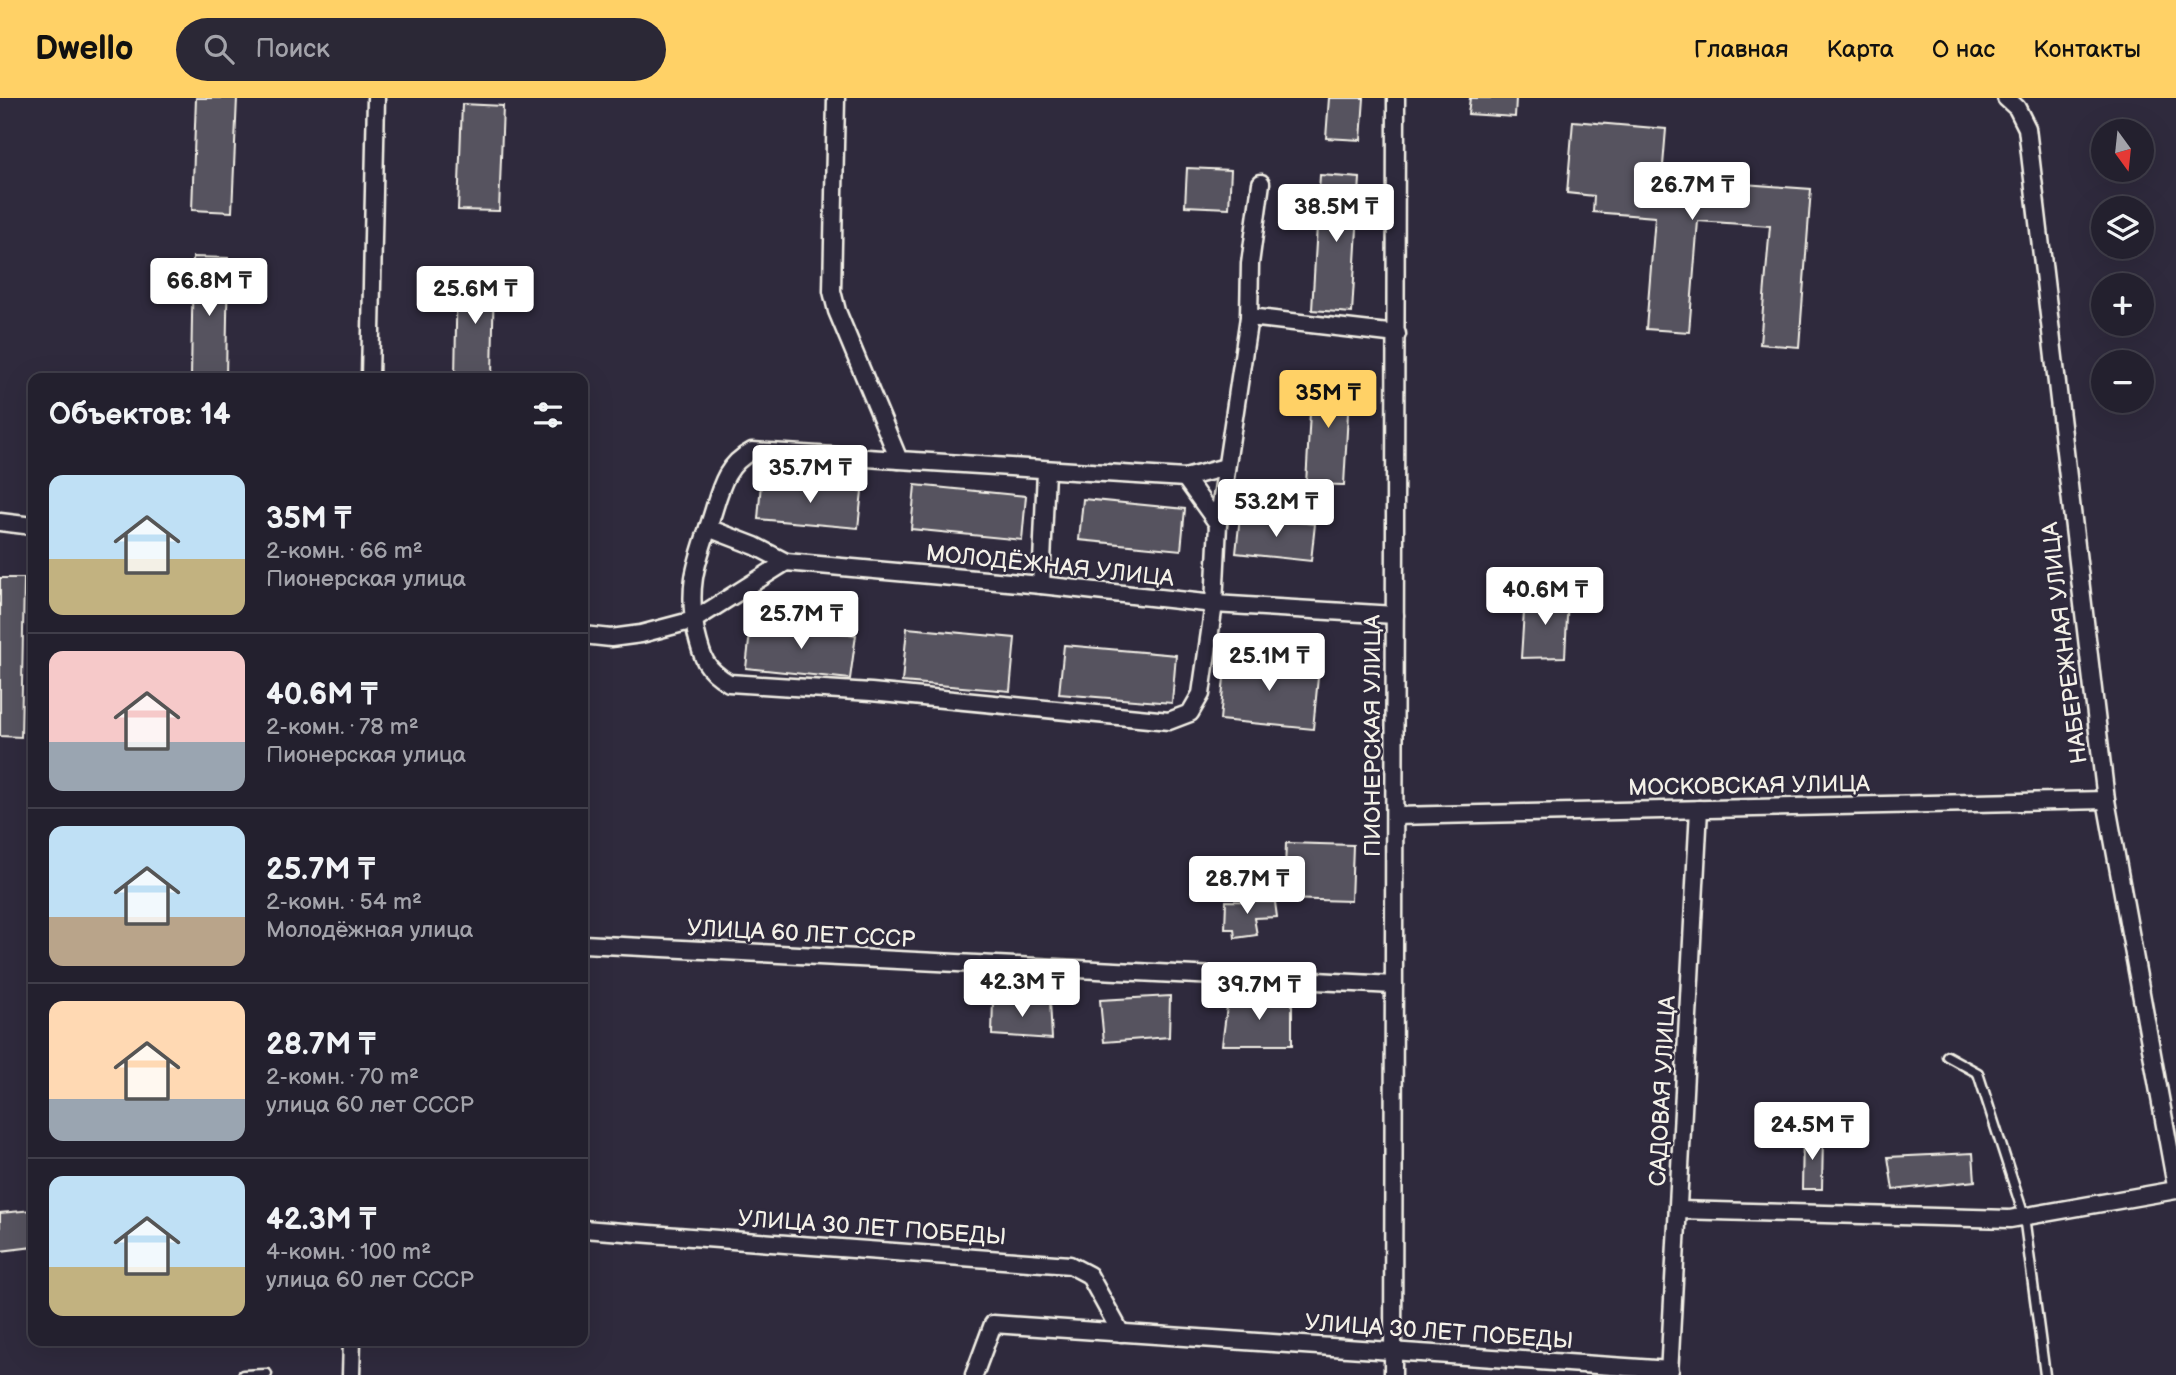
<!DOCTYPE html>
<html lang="ru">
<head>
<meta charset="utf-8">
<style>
	body { margin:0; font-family:"Balsamiq Sans",sans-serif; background:#2b2836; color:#f1f3f6; height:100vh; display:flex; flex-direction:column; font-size:26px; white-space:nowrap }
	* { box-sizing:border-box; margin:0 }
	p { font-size:23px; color:#a3a3aa }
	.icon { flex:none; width:38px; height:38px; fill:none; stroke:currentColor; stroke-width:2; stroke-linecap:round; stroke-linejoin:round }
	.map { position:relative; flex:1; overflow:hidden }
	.panel { position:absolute; left:28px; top:275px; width:560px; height:973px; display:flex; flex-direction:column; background:#23202e; border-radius:14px; box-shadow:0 7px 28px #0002,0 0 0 2px #403e4a }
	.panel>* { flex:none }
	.needle { width:46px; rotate:165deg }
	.controls { position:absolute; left:2091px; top:21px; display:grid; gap:14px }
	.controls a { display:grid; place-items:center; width:63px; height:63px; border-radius:50%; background:#23202e; box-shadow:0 7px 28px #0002,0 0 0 2px #403e4a; font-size:35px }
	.price { position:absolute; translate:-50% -60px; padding:0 16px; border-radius:7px; background:#fff; color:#222; font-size:23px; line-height:46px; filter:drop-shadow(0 2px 4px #0008) }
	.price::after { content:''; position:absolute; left:50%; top:42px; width:21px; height:16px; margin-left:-10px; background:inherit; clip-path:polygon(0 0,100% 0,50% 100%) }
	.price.on { background:#ffd166; color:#111 }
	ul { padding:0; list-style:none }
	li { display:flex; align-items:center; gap:21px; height:175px; padding:0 21px }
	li+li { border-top:2px solid #403e4a }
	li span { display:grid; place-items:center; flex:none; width:196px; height:140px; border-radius:14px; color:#555 }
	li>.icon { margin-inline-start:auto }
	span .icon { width:84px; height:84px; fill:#fffc; stroke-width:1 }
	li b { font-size:30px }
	h2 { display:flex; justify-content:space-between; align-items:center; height:84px; padding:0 21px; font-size:30px }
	header { display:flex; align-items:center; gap:42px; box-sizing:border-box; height:98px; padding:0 35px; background:#ffd166; color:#111 }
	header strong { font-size:33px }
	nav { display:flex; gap:38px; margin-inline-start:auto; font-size:24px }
	.search { width:490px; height:63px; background:#2b2836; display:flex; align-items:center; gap:18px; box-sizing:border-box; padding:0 24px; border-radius:38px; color:#a3a3aa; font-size:26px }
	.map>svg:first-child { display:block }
	.building { fill:#56525f; stroke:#f4f1e8; stroke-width:2 }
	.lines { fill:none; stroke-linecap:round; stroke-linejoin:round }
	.service-casing { stroke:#f4f1e8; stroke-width:13 }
	.minor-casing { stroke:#f4f1e8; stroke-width:21 }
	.service { stroke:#2f2a3d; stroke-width:8 }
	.minor { stroke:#2f2a3d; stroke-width:16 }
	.labels { text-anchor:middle; stroke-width:5; stroke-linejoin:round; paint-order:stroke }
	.street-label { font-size:23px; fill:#f4f1e8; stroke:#2f2a3d }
</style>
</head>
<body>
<header>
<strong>Dwello</strong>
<div class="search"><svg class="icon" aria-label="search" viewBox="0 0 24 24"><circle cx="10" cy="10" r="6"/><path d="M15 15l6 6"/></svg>Поиск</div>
<nav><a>Главная</a><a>Карта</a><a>О нас</a><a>Контакты</a></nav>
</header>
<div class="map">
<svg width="2176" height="1277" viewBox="0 0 2176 1277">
	<rect width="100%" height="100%" fill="#2f2a3d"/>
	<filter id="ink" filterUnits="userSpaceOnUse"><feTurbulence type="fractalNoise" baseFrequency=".0143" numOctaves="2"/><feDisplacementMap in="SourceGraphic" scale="14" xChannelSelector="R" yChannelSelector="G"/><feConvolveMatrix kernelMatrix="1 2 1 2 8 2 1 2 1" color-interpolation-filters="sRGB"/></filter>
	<g filter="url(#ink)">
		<g class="building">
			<path d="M196,0H237L232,114L192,112Z"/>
			<path d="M1329,0H1364L1361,42L1326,40Z"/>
			<path d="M1470,0H1516L1515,19L1468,16Z"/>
			<path d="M462,6L503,8L499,113L458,112Z"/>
			<path d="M1573,23L1666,31L1662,80L1811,91L1799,249L1760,246L1770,128L1698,123L1689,234L1646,231L1655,119L1593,114L1594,98L1567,95Z"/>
			<path d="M1187,70L1231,72L1229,110L1185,108Z"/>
			<path d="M1320,77L1360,80L1352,215L1312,212Z"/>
			<path d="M193,159L228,160L226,280H191Z"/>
			<path d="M457,176H494L492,279H455Z"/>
			<path d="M1312,278L1350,279L1344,387L1306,386Z"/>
			<path d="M761,385L862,393L858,430L758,421Z"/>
			<path d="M915,387L1026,398L1022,442L911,431Z"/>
			<path d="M1083,401L1185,411L1181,452L1079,442Z"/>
			<path d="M1240,418L1315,426L1311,463L1236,455Z"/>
			<path d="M0,480H24L21,639L0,638Z"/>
			<path d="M1525,498L1568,499L1565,559L1521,560Z"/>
			<path d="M751,525L856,537L850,581L746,570Z"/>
			<path d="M907,530L1015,540L1010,593L902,584Z"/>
			<path d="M1064,547L1176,557L1172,605L1059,596Z"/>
			<path d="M1226,559L1319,569L1313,631L1220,622Z"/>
			<path d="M1286,745L1353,747L1351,803L1284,801Z"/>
			<path d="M1226,803L1275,804L1277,819L1254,820L1257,837L1235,840L1234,831H1225Z"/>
			<path d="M1170,898L1169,939L1104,944L1100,902Z"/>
			<path d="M1292,900V947H1222L1228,901Z"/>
			<path d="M993,902H1050L1052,941L992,937Z"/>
			<path d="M1803,1038H1823L1822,1091H1802Z"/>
			<path d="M1973,1055L1975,1083L1893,1092L1888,1059Z"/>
			<path d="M33,1112V1149L0,1153V1115Z"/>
		</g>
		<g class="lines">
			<defs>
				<g id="service">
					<path d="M1947,958L1978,975L2024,1118L2045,1277"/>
					<path d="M243,1277L267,1276"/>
				</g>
				<g id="minor">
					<path d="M836,0L832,193L837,213L899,362L1185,380L1226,369"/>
					<path d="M2006,0L2017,10L2027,30L2106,702L2176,1088"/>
					<path d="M1249,219L1250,166L1261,85"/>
					<path d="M370,280L376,0"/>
					<path d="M899,362L752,353C723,368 720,394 710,424C696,466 687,488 696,534C702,560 705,571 729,585L871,594L1169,623L1190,615L1201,596L1214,506L1218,426L1249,219L1397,236"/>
					<path d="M1185,380L1218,426"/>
					<path d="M0,424L33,428"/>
					<path d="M708,430L755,448L786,464L1041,487L1214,506L1395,517"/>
					<path d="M1041,487L1046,373"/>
					<path d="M583,537L611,540L641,536L694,522L786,464"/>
					<path d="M1395,718L2106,702"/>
					<path d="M583,846L1394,887"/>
					<path d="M1678,1112L2010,1121L2176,1092"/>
					<path d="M583,1131L1070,1167L1089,1177L1121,1235"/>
					<path d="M351,1277L352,1242"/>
					<path d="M974,1277L993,1226L1670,1272"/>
					<path d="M1393,1277L1396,0"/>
					<path d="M1669,1277L1699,711"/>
				</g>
			</defs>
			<use href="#service" class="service-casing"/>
			<use href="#minor" class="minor-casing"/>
			<use href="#service" class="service"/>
			<use href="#minor" class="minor"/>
		</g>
	</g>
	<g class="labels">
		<g class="street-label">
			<text transform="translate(1050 467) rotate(6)" y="8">МОЛОДЁЖНАЯ УЛИЦА</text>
			<text transform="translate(2064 545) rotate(-97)" y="8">НАБЕРЕЖНАЯ УЛИЦА</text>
			<text transform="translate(1372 638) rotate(-90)" y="8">ПИОНЕРСКАЯ УЛИЦА</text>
			<text transform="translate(1749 687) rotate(-1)" y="8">МОСКОВСКАЯ УЛИЦА</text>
			<text transform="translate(801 835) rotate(3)" y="8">УЛИЦА 60 ЛЕТ СССР</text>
			<text transform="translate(1662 993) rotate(-87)" y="8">САДОВАЯ УЛИЦА</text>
			<text transform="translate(872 1129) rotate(4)" y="8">УЛИЦА 30 ЛЕТ ПОБЕДЫ</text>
			<text transform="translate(1439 1233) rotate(4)" y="8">УЛИЦА 30 ЛЕТ ПОБЕДЫ</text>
		</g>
	</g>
</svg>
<div class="controls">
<a><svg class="needle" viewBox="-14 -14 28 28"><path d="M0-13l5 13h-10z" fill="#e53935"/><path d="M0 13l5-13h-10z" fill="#a3a3aa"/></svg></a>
<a><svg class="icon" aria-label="layers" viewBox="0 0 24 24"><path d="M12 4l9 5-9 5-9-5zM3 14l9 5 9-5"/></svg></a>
<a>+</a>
<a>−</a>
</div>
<b class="price" style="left:1692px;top:124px">26.7M ₸</b>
<b class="price" style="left:1336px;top:146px">38.5M ₸</b>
<b class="price" style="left:209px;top:220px">66.8M ₸</b>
<b class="price" style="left:475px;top:228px">25.6M ₸</b>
<b class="price on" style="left:1328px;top:332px">35M ₸</b>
<b class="price" style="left:810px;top:407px">35.7M ₸</b>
<b class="price" style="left:1276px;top:441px">53.2M ₸</b>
<b class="price" style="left:1545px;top:529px">40.6M ₸</b>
<b class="price" style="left:801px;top:553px">25.7M ₸</b>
<b class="price" style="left:1269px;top:595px">25.1M ₸</b>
<b class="price" style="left:1247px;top:818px">28.7M ₸</b>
<b class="price" style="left:1022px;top:921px">42.3M ₸</b>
<b class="price" style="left:1259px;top:924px">39.7M ₸</b>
<b class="price" style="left:1812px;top:1064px">24.5M ₸</b>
<section class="panel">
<h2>Объектов: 14<svg class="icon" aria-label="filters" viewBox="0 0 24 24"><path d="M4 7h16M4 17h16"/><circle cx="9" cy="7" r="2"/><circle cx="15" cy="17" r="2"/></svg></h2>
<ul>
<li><span style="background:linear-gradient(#bfe0f5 60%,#c2b280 0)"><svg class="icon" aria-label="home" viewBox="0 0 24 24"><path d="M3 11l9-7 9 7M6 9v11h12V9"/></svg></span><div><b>35M ₸</b><p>2-комн. · 66 m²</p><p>Пионерская улица</p></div></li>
<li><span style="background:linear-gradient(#f6c9c9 65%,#9aa5b1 0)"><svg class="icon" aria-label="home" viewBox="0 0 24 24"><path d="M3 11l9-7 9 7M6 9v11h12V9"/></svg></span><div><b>40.6M ₸</b><p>2-комн. · 78 m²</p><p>Пионерская улица</p></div></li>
<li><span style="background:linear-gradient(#bfe0f5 65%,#b9a48a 0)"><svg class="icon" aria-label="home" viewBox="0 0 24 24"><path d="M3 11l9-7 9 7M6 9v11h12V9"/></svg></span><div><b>25.7M ₸</b><p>2-комн. · 54 m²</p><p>Молодёжная улица</p></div></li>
<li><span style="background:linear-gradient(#ffd9b3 70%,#9aa5b1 0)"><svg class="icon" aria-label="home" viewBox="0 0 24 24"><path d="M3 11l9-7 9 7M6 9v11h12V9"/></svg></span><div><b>28.7M ₸</b><p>2-комн. · 70 m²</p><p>улица 60 лет СССР</p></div></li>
<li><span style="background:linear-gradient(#bfe0f5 65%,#c2b280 0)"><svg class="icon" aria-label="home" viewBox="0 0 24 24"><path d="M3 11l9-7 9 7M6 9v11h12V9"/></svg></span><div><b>42.3M ₸</b><p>4-комн. · 100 m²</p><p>улица 60 лет СССР</p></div></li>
</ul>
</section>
</div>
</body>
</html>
